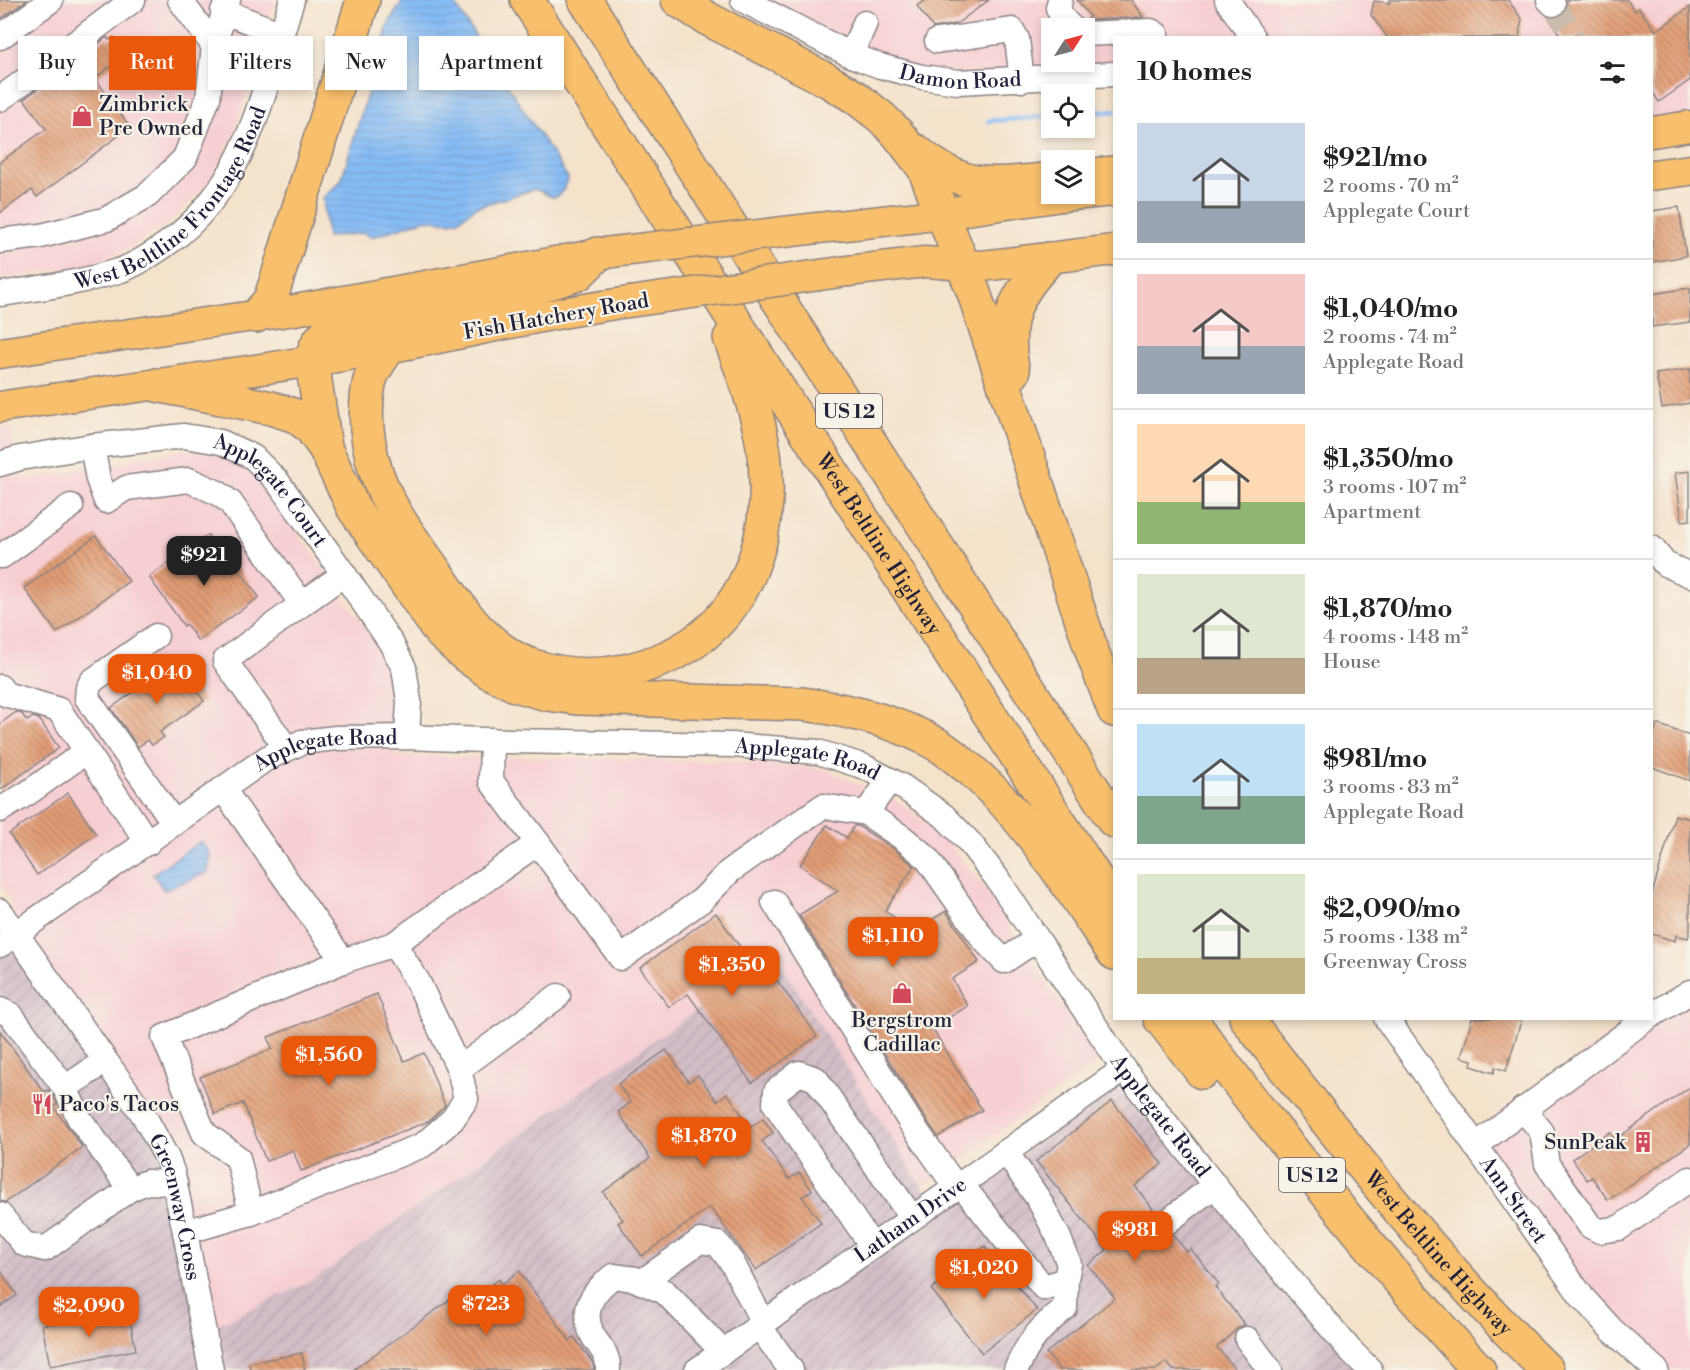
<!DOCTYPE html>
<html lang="en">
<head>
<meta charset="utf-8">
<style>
	body { margin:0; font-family:"Libre Bodoni",serif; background:#f6f6f6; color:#222; height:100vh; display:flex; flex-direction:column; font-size:22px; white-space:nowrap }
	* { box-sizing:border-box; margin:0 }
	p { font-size:20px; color:#767676 }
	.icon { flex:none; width:33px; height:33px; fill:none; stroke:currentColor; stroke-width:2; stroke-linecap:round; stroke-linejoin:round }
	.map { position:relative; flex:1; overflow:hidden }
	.panel { position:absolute; left:1113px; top:36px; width:540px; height:984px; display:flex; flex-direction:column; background:#fff; border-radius:0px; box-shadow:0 3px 9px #0003 }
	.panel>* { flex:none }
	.banner { position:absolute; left:18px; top:36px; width:570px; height:54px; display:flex; gap:12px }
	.needle { width:39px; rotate:54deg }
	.controls { position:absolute; left:1041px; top:18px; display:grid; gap:12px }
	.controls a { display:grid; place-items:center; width:54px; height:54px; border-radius:0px; background:#fff; box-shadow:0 3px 9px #0003; font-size:30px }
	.price { position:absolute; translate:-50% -51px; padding:0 14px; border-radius:12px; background:#ea580c; color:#fff; font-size:20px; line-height:39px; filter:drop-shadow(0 2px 3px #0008) }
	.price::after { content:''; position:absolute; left:50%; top:36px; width:18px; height:14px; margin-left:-9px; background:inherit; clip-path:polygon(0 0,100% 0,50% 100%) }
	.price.selected { background:#222; color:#fff }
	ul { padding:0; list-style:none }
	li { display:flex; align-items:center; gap:18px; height:150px; padding:0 24px }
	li+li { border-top:2px solid #e0e0e0 }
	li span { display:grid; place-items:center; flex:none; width:168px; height:120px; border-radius:0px; color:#555 }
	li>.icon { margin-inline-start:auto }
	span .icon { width:72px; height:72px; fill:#fffc; stroke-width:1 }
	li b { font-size:26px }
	h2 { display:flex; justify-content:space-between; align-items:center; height:72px; padding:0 24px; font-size:26px }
	.chip { padding:0 21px; border-radius:0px; background:#fff; box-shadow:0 3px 9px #0003; font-size:21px; line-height:54px }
	.chip.selected { background:#ea580c; color:#fff }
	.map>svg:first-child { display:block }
	.built { fill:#f7cfd3; fill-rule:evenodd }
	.industrial { fill:url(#industrial-furrows) }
	.water { fill:url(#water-rules); stroke:#546f98; stroke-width:1.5 }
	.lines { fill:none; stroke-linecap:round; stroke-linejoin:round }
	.stream { stroke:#86bcf5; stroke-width:5 }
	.building { fill:url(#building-back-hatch) }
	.minor-tunnel { stroke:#cabcad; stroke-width:24; stroke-dasharray:24 12; stroke-linecap:butt }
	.minor-casing { stroke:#8b8282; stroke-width:27 }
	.major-casing { stroke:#8b8282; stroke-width:33 }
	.highway-casing { stroke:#8b8282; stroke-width:36 }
	.minor { stroke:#fff; stroke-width:24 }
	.major { stroke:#f8bf6c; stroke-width:30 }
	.highway { stroke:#f8bf6c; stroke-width:33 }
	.major-bridge-casing { stroke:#8b8282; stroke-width:33; stroke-linecap:butt }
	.major-bridge { stroke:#f8bf6c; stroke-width:30 }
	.labels { text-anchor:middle; stroke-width:4.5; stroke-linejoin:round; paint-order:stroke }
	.shield { fill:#f7f3e8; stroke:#62616f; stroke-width:1.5 }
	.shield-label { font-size:20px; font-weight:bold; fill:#22223b }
	.street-label { font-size:21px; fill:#22223b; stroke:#f7f3e8 }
	.poi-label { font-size:21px; fill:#22223b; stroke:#f7f3e8; text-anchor:start }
</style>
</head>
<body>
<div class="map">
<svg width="1690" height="1370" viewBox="0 0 1690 1370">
	<defs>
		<pattern id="industrial-furrows" width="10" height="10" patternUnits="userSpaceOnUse" patternTransform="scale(1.5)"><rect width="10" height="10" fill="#d2bdc7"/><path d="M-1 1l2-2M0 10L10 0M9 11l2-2" fill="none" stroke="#b4a2ac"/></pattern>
		<pattern id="water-rules" width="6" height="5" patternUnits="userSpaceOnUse" patternTransform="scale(1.5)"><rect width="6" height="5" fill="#86bcf5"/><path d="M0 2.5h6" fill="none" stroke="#73a1d3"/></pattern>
		<pattern id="building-back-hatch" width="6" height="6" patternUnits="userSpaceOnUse" patternTransform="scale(1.5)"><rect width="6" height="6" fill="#e29e76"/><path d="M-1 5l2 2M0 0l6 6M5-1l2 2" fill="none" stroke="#b78062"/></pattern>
	</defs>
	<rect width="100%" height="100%" fill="#f7f3e8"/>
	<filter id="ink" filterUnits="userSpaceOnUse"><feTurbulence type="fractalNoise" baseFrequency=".0167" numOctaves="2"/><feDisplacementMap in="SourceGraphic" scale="12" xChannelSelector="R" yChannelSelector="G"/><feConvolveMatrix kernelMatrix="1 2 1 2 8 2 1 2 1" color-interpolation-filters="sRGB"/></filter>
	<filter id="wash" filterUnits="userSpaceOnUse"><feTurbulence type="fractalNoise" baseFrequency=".008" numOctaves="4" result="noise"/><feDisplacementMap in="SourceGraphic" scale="24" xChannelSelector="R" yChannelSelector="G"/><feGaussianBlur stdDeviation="1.35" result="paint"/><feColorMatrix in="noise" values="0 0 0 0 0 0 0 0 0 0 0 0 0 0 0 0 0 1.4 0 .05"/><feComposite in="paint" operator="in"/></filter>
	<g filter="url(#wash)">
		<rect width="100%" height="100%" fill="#f4e2ca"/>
		<g class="built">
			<path d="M0,0H276L234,135L209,182L171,222L129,248L87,266L0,279Z"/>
			<path d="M743,0H1690V126L1652,132V38H1114V74L922,77ZM1052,28H1084V62H1052Z"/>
			<path d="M10,425L22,479L184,450L208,452L240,464L264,485L388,660L395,698L394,755L746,761L825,769L903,804L944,838L986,890L1098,1062L923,1187L775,955L313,1280L204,1331L16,934L9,897L0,884V426Z"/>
			<path d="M1690,977V1370H1656L1612,1330L1468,1135Z"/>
		</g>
		<path class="industrial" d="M0,924L167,1158L204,1331L313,1280L775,955L939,1213L1117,1087L1257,1240L1370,1370H0Z"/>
		<g class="water">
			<path d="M403,0H452L568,178L564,189L558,196L552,197L535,189L476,207L458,220L450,222L426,219L372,237L364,233L327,237L323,198L341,181L389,23Z"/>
			<path d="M201,841L210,855L208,872L164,890L153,874Z"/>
		</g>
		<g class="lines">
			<g class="stream">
				<path d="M1084,113L1114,111"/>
				<path d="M989,121L1052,116"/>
			</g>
		</g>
		<g id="blocks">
			<g class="building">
				<path d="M0,0H27L0,19Z"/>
				<path d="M926,0H989L956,24L933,28L917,6Z"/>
				<path d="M1077,0H1131L1143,17L1087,20L1090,17Z"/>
				<path d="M1390,0H1508L1522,19L1519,38H1388L1371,15L1374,1L1390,3Z"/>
				<path d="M1567,0H1627L1635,11L1639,8L1656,31L1690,7V80L1659,102L1652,91V38H1562L1548,17L1556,18L1563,14L1567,8Z"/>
				<path d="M107,37L109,40L114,37L127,55L95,78L130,127L37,197L32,190L0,213V162L46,129L24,99Z"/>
				<path d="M1679,207L1686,256L1652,262V211Z"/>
				<path d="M1690,288V322L1652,327V294Z"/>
				<path d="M1690,369V403L1662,408L1656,374Z"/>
				<path d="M1690,471V520L1682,521L1675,473Z"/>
				<path d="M208,535L213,543L221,538L236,559L233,561L259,597L198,641L186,624L184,626L149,577Z"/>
				<path d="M96,536L129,581L57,633L24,588Z"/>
				<path d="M176,662L204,701L160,732L164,737L152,745L148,740L138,747L111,708Z"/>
				<path d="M16,712L22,714L27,721L33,717L39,719L59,748L0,790V724Z"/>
				<path d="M1657,724L1690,736V781L1652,767V740Z"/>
				<path d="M68,793L96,834L37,875L9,834Z"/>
				<path d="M1675,815L1690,819V931L1688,938L1676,935L1675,941L1652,934V894Z"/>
				<path d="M827,825L847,838L854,826H858L894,849L914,866L885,911L901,922L908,934L946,911L979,962L952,979L968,1006L932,1028L982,1110L938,1137L921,1112L799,915L838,891L800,865Z"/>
				<path d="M716,913L752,964L761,958L817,1036L752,1083L688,994L669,1007L640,968Z"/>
				<path d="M377,994L404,1061L424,1053L445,1105L429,1121L301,1171L293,1150L266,1161L243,1103L215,1114L200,1077L272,1049L268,1037Z"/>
				<path d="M1472,1018H1522L1506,1071L1495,1067L1494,1073L1471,1066L1472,1060L1461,1057Z"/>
				<path d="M0,1031L44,1092L48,1090L53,1095L57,1104L54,1107L82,1147L6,1202L0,1201Z"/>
				<path d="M666,1050L689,1082L698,1075L717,1101L727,1093L751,1127L763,1118L773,1133L762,1141L789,1179L799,1173L812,1190L802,1197L821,1223L756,1270L710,1207L642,1256L618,1223L623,1220L603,1192L650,1158L618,1112L631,1102L618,1084Z"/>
				<path d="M1690,1087V1144L1608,1200L1592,1177L1587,1180L1572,1159L1610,1132L1615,1140Z"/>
				<path d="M1112,1101L1162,1164L1135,1186L1156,1213L1153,1223L1155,1230L1162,1235H1173L1187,1252L1191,1249L1219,1284L1215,1287L1245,1325L1238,1328L1217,1347L1236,1370H1173L1166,1362L1156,1370H1060L1046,1353L1115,1298L1088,1265L1107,1250L1036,1161Z"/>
				<path d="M985,1246L1037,1310L982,1353L931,1289Z"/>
				<path d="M0,1270L17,1295L0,1307Z"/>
				<path d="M519,1271L570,1341L574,1337L593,1363L594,1370H353L455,1296L462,1306L499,1279L502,1284Z"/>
				<path d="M124,1310L126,1317L129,1316L136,1350L50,1366L42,1325Z"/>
				<path d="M302,1353L305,1370H250L249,1363Z"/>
			</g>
		</g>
	</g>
	<g filter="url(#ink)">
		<use href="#blocks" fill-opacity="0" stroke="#8b8282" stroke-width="1.5"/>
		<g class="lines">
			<path class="minor-tunnel" d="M1553,4L1575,38"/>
			<defs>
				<g id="minor">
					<path d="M180,0L214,46"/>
					<path id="s1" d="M743,0L851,55L880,66L922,77L958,82L1114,74"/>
					<path d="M1060,0L1058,8L1063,19L1072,28"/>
					<path d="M1227,0L1253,38"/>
					<path d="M1549,0L1553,4"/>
					<path d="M223,11L281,34"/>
					<path d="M1084,34L1151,31L1156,34"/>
					<path d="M0,37L51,0"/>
					<path d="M937,41L1012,30L1017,39L1022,80"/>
					<path d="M851,55L865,23"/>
					<path d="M0,99L133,0"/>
					<path d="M0,241L41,236L107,219L148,195L185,158L208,98L214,46L228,0"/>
					<path id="s2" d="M0,294C41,288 81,283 121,270C138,264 154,253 168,243C249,184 263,90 292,0"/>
					<path d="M92,446L98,479L106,501L126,488L189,480L218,493L230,502L302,604L344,574"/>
					<path id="s3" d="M0,464L20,458L92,446L184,436L221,442L253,457L277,481L344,574L391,643L404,668L409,701L407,737"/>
					<path d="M1652,548L1665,564L1690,575"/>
					<path d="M0,556H2L71,506"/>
					<path d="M156,636L92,681L88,688L87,698L174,823"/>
					<path d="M0,687L5,694L59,710L148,843"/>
					<path d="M287,749L225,661L302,604"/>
					<path d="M0,810L28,793L87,751"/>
					<path d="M866,813L903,838L926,857L984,940L1004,961L1037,939"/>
					<path d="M538,843L621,958L702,900L730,871L823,806L866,813L890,780"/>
					<path d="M774,902L909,1120L956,1187"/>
					<path id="s4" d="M0,911L143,1114L167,1158L172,1171L185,1232L211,1370"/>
					<path id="s5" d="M0,945L267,758L302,742L336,738L407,737L509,741L732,745L818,752L865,767L903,787L944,816L970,843L996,877L1124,1069L1257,1240L1350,1350L1370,1370"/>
					<path d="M343,961L394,944L538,843L491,781L492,740"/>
					<path d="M0,1010L11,1015L65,1088"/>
					<path d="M1652,1015L1690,992"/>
					<path id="s6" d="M1386,1018L1582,1297L1612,1330L1656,1370"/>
					<path d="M105,1061L65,1088L79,1118L130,1189L147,1182L175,1183"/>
					<path d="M459,1069L558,996"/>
					<path d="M1523,1109L1542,1132L1547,1164L1590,1226L1600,1231L1619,1228L1690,1179"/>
					<path d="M1475,1146L1647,1018"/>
					<path d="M961,1184L1044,1288L1066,1279L1069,1264L1058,1236L1039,1200L1006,1152"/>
					<path d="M251,1213L423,1145L452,1120L466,1099L459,1069L418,982L394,944"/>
					<path d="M0,1215L24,1244L45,1249L130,1189"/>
					<path d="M1167,1222L1215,1185"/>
					<path d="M185,1232L251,1213L238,1158L204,1133L164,1037L343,961L223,789"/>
					<path d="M872,1246L775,1104L776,1091L799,1073L816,1079L912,1218"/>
					<path d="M641,1282L700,1241L718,1244L733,1264L763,1323"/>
					<path d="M759,1326L791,1370"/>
					<path d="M1247,1339L1270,1370"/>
					<path d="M608,1370C609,1352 598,1347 591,1332C581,1307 594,1291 613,1276L635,1279L665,1292L723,1352"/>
					<path id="s7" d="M697,1370L1124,1069"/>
					<path d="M1016,1370C1029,1340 1040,1328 1065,1308L1066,1279"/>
				</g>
				<g id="major">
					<path d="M1652,132L1690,126"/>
					<path d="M1652,175L1690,170"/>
					<path d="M818,228L919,217L1062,196L1114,191"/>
					<path d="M848,271L925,262L982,266L1114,250"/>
					<path d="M0,353L295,310L604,253"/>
					<path d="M0,407C129,387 259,372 388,348C468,333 548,313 629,302"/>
				</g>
				<g id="highway">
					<path id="s8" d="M527,0C722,303 918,604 1114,906"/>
					<path d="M585,0L1114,821"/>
					<path d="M678,0L708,19L827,80L855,97L881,117L898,134L924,168L974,293L1093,654L1114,710"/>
					<path d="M916,151C965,192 993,185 1052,179"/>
					<path d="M1084,176L1114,173"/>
					<path d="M256,316L270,300L276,282L363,0"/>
					<path d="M388,348C383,358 373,369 370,380C366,395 366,414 367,429C369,447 373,466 380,482C393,515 415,543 435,571C448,590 462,612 478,629C492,643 511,658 530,665C575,680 620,677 663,659C749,623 776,533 763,446C757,409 743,373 730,338"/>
					<path d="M1013,373C1003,321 1013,297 1049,259"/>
					<path d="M157,385L271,408L296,416L310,427L325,448L354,509L440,632L465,655L489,672L515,685L547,694L577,698L803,704C850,710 897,721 938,745C950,752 960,762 971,770C1030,821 1070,889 1114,953"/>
					<path d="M325,446L312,361C314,347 319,339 330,330L468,308L578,274L598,254"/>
					<path d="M1160,1018L1202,1072"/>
					<path d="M1190,1018C1224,1067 1262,1113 1299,1159C1357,1231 1416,1303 1479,1370"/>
					<path id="s9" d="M1246,1018C1341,1141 1436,1262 1547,1370"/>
				</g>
			</defs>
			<use href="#minor" class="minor-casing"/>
			<use href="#major" class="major-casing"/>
			<use href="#highway" class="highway-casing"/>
			<use href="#minor" class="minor"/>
			<use href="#major" class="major"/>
			<use href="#highway" class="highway"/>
			<defs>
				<g id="major-bridge">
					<path d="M604,253L818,228"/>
					<path d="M629,302L848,271"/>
				</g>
			</defs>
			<use href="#major-bridge" class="major-bridge-casing"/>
			<use href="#major-bridge" class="major-bridge"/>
		</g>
	</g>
	<defs>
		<symbol id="shop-bare" viewBox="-9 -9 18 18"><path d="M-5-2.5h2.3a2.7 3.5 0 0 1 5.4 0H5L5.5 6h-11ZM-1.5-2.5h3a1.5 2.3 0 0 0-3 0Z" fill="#d1495b" stroke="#f7f3e8" stroke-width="2.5" paint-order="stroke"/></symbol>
		<symbol id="restaurant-bare" viewBox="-9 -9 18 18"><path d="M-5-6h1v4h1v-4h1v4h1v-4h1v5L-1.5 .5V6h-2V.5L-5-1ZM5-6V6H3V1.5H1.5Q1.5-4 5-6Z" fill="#d1495b" stroke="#f7f3e8" stroke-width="2.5" paint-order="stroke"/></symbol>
		<symbol id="building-bare" viewBox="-9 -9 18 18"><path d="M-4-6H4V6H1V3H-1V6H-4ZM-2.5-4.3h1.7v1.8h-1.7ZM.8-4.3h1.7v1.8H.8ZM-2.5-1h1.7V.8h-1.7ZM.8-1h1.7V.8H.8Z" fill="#d1495b" stroke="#f7f3e8" stroke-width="2.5" paint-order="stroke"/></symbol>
	</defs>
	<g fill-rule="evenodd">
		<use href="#shop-bare" x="67" y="101" width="30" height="30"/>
		<use href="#shop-bare" x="887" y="978" width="30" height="30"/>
		<use href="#restaurant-bare" x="27" y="1089" width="30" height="30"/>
		<use href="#building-bare" x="1628" y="1127" width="30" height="30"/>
	</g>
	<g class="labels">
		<g class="shield">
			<rect x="816" y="394" width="66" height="34" rx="4.5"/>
			<rect x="1279" y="1158" width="66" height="34" rx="4.5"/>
		</g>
		<g class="shield-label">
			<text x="849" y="418">US 12</text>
			<text x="1312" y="1182">US 12</text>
		</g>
		<g class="street-label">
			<text dy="7" stroke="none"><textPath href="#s1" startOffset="234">Damon Road</textPath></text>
			<text dy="7" stroke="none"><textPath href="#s2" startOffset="210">West Beltline Frontage Road</textPath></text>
			<text transform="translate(556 316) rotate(-10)" y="7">Fish Hatchery Road</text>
			<text dy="7" stroke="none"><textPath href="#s3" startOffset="294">Applegate Court</textPath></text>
			<text dy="7" stroke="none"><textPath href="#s8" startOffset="648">West Beltline Highway</textPath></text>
			<text dy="7" stroke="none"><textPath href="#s5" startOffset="386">Applegate Road</textPath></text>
			<text dy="7" stroke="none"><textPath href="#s5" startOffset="872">Applegate Road</textPath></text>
			<text dy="7" stroke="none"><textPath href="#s5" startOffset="1394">Applegate Road</textPath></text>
			<text dy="7" stroke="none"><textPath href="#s6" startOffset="222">Ann Street</textPath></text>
			<text dy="7" stroke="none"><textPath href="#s4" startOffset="348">Greenway Cross</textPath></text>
			<text dy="7" stroke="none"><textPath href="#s7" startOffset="261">Latham Drive</textPath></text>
			<text dy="7" stroke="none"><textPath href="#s9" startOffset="304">West Beltline Highway</textPath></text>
		</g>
		<g class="poi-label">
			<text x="99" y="111">Zimbrick<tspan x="99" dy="24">Pre Owned</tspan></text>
			<text x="902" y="1027" text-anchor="middle">Bergstrom<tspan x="902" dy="24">Cadillac</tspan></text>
			<text x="59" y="1111">Paco's Tacos</text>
			<text x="1626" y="1149" text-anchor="end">SunPeak</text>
		</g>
	</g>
</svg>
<div class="controls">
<a><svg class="needle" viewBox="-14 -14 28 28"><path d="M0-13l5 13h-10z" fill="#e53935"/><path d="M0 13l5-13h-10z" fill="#767676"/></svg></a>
<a><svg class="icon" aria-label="locate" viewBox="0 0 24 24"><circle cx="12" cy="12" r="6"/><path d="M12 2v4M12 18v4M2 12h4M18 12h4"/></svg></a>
<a><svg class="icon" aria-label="layers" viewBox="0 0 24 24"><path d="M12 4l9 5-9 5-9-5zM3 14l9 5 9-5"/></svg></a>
</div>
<b class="price selected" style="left:204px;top:587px">$921</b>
<b class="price" style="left:157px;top:705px">$1,040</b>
<b class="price" style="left:893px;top:968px">$1,110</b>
<b class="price" style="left:732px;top:997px">$1,350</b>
<b class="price" style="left:329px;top:1087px">$1,560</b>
<b class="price" style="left:704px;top:1168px">$1,870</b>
<b class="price" style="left:1135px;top:1262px">$981</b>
<b class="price" style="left:984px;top:1300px">$1,020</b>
<b class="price" style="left:486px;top:1336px">$723</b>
<b class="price" style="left:89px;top:1338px">$2,090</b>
<div class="banner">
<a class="chip">Buy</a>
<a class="chip selected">Rent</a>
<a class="chip">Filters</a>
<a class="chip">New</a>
<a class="chip">Apartment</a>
</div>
<section class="panel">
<h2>10 homes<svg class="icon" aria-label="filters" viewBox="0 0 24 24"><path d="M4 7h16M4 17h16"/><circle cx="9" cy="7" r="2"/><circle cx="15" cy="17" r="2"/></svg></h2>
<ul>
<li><span style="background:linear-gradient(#c9d6e8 65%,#9aa5b1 0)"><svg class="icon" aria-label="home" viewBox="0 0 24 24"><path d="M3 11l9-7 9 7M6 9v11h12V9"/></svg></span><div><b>$921/mo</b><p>2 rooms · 70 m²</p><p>Applegate Court</p></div></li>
<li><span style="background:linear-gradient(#f6c9c9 60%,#9aa5b1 0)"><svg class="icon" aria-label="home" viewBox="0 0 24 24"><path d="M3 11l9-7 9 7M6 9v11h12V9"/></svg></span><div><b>$1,040/mo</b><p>2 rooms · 74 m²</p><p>Applegate Road</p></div></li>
<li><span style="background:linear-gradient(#ffd9b3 65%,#8fb573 0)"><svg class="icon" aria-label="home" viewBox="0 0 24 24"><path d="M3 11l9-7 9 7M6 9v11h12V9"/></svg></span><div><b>$1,350/mo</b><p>3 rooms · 107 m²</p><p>Apartment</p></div></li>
<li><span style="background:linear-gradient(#dfe7d0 70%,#b9a48a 0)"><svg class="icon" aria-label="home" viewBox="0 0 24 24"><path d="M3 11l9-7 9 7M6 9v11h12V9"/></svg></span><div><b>$1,870/mo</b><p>4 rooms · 148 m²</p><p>House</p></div></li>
<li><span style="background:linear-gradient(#bfe0f5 60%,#7fa58c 0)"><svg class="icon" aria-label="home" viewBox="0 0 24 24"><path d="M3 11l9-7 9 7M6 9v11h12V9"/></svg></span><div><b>$981/mo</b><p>3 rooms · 83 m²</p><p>Applegate Road</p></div></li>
<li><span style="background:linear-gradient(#dfe7d0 70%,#c2b280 0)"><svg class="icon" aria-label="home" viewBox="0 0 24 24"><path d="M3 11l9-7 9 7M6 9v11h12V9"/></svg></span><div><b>$2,090/mo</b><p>5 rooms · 138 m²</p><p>Greenway Cross</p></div></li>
</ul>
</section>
</div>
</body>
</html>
